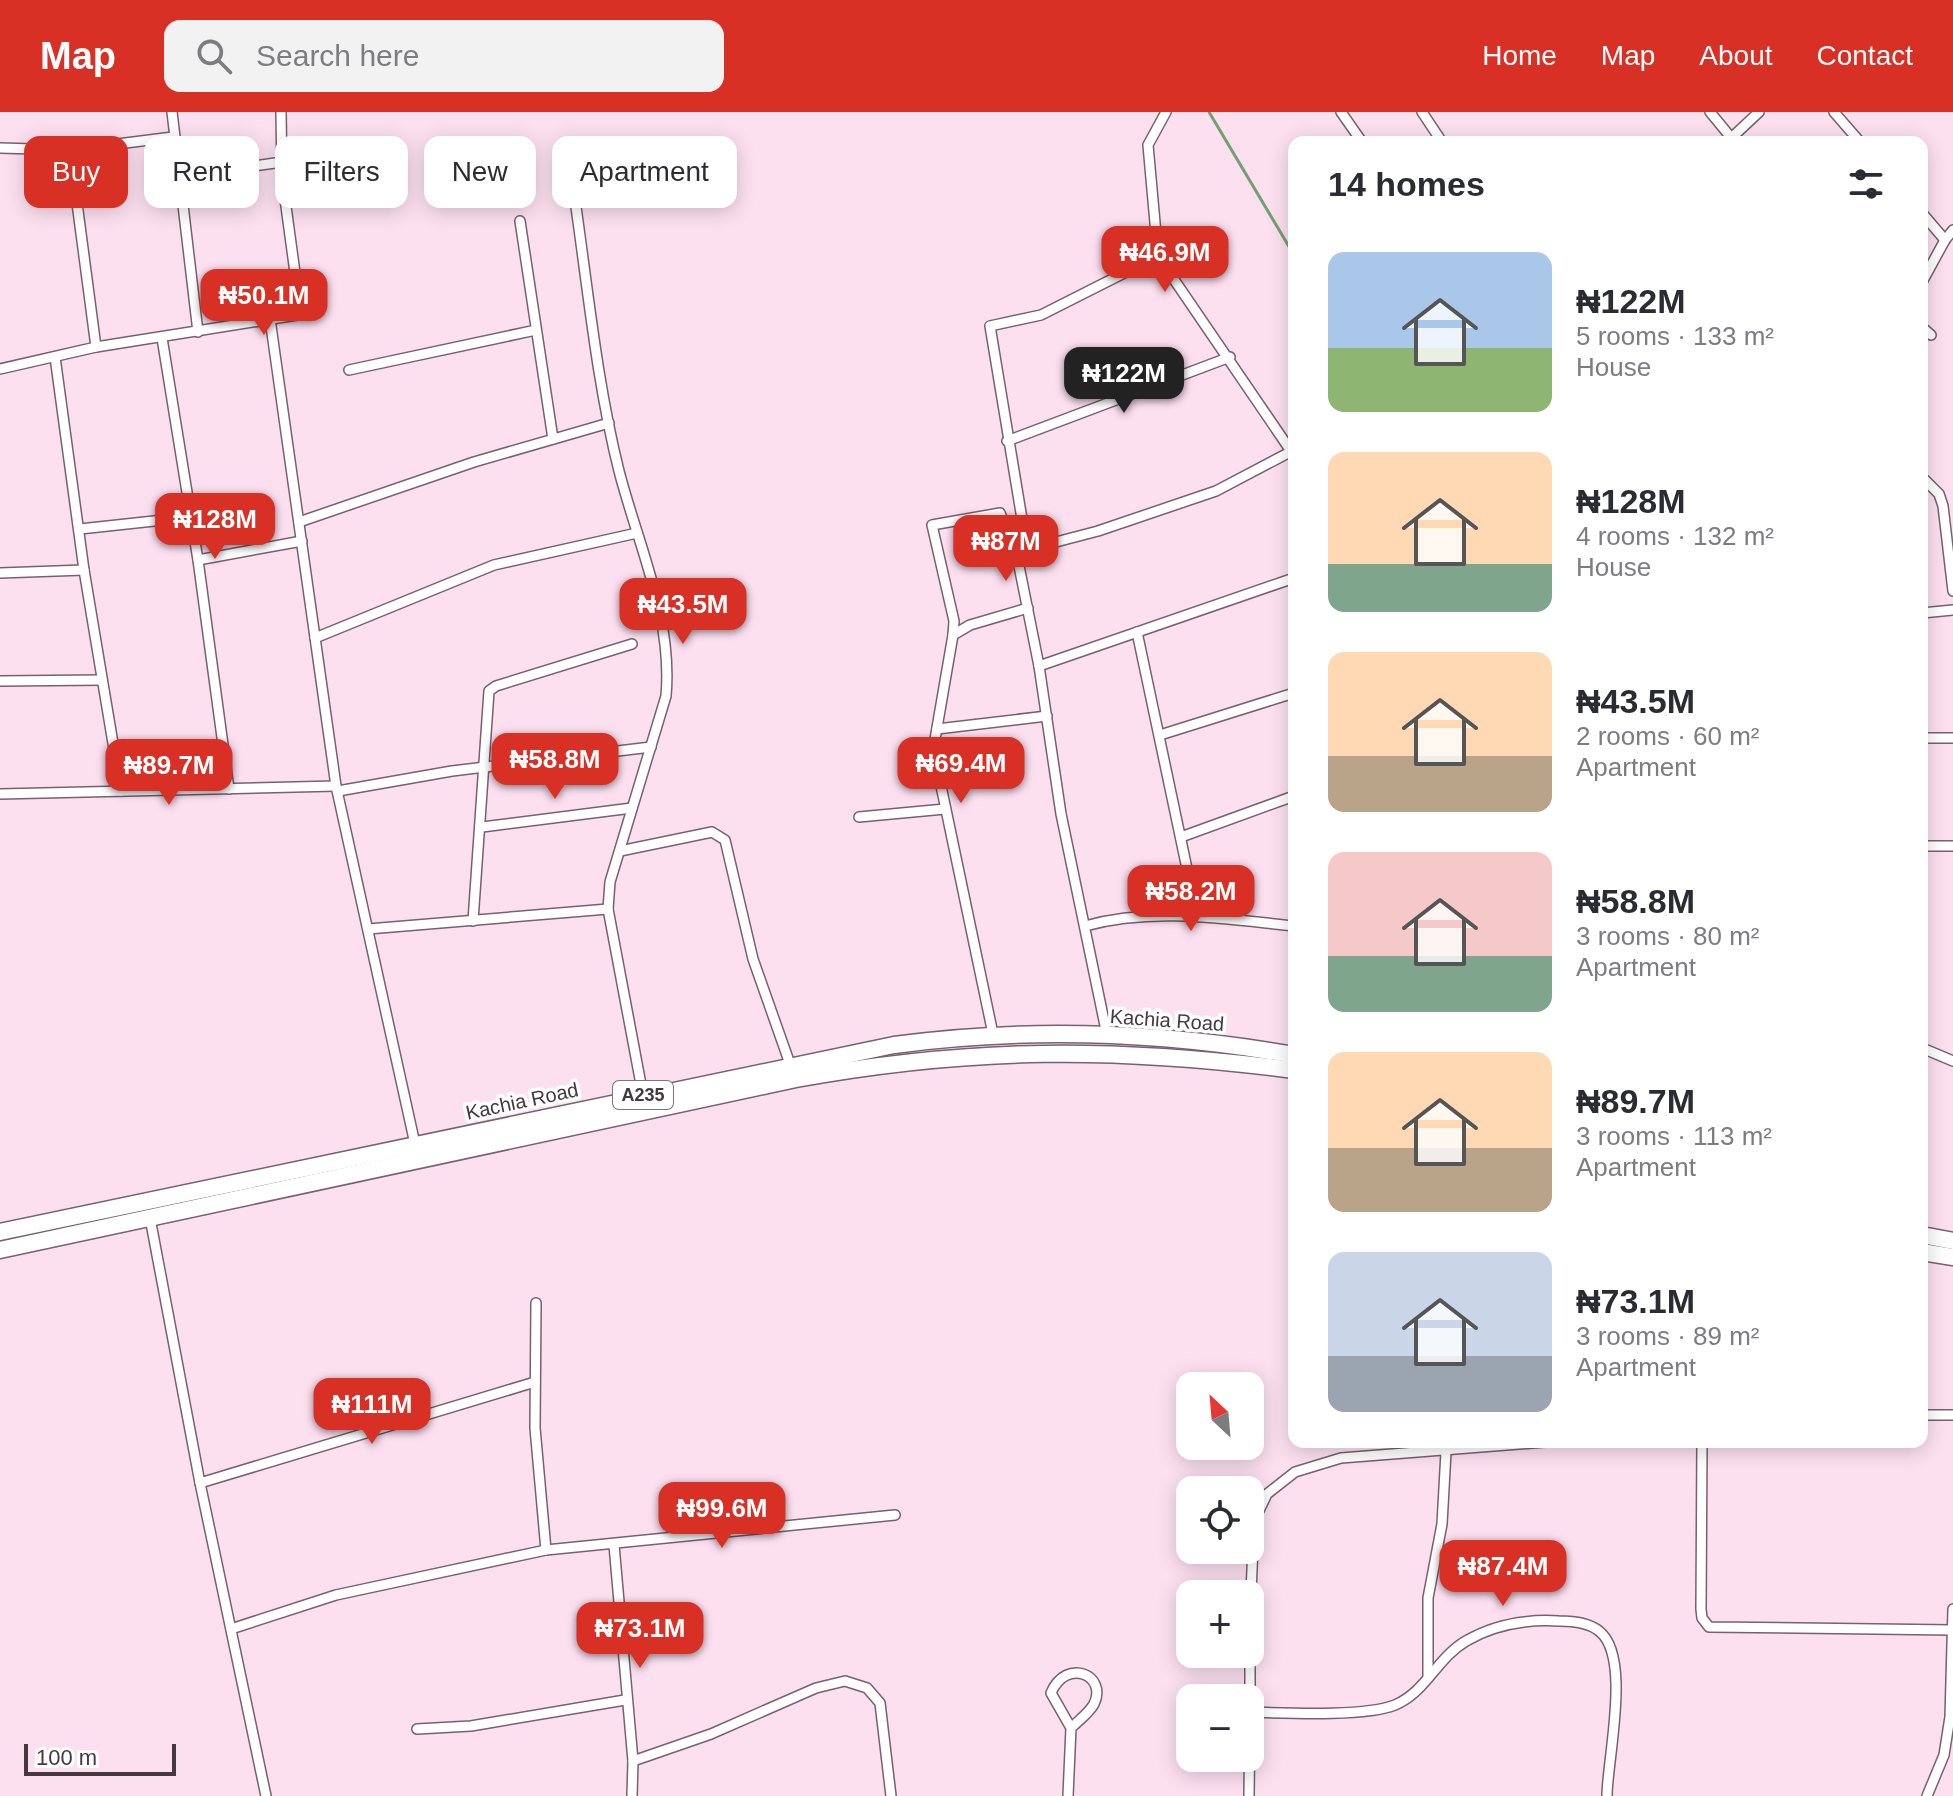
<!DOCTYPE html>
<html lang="en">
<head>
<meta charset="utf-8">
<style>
	body { margin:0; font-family:Arial,sans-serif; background:#f2f2f3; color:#2b2b33; height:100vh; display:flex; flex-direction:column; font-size:30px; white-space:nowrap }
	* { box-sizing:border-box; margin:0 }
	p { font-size:26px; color:#7c7c81 }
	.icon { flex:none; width:44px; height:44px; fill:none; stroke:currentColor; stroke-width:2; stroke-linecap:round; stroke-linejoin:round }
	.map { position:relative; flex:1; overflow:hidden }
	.panel { position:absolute; left:1288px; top:24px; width:640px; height:1312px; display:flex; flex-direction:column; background:#fff; border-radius:16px; box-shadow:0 4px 20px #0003 }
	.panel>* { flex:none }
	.banner { position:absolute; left:24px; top:24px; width:760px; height:72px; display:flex; gap:16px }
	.needle { width:52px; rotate:334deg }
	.controls { position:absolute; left:1176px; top:1260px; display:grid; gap:16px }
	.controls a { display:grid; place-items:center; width:88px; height:88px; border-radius:16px; background:#fff; box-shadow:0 4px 20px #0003; font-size:40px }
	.scale { position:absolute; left:24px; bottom:20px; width:152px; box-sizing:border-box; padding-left:8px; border:4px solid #44393f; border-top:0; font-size:22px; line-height:28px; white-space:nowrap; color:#44393f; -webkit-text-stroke:6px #fff; paint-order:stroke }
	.price { position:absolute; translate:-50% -68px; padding:0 18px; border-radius:16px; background:#d93025; color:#fff; font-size:26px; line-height:52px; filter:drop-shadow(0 2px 4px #0008) }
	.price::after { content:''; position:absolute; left:50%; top:48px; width:24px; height:18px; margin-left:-12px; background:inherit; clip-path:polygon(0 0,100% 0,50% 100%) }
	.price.selected { background:#222; color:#fff }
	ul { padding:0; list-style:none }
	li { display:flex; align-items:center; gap:24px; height:200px; padding:0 40px }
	li span { display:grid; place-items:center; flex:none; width:224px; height:160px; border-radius:16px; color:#555 }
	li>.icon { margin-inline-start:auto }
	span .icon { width:96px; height:96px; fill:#fffc; stroke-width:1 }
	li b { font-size:34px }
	h2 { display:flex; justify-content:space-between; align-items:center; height:96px; padding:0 40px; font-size:34px }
	.chip { padding:0 28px; border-radius:16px; background:#fff; box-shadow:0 4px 20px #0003; font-size:28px; line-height:72px }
	.chip.selected { background:#d93025; color:#fff }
	header { display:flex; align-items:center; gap:48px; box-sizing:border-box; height:112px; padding:0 40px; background:#d93025; color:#fff }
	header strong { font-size:38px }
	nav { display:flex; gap:44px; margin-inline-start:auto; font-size:28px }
	.search { width:560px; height:72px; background:#f2f2f3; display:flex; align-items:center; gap:20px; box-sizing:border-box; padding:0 28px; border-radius:16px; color:#7c7c81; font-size:30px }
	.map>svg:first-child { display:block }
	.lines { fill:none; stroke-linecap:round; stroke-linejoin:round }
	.stream { stroke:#72a06e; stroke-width:3 }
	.minor-casing { stroke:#78606e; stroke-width:12 }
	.trunk-casing { stroke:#78606e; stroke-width:19 }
	.minor { stroke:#fff; stroke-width:9 }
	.trunk { stroke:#fff; stroke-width:16 }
	.labels { text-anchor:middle; stroke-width:7; stroke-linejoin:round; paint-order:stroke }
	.shield { fill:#fff; stroke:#7c7479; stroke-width:2 }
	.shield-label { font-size:18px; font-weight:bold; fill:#44393f }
	.street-label { font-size:20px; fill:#44393f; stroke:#fff }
</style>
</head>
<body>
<header>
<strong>Map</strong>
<div class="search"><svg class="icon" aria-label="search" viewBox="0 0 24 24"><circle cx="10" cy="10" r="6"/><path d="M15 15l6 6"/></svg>Search here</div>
<nav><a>Home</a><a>Map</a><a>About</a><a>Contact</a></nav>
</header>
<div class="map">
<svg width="1953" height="1684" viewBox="0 0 1953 1684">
	<rect width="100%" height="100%" fill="#fde0f0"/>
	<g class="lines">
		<path class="stream" d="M1209,0L1294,143"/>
		<defs>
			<g id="minor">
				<path d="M172,0L198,220"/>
				<path d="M1166,0L1148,33L1158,144L1293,342"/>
				<path d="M1341,0L1362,30"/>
				<path d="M1422,0L1442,30"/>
				<path d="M1710,0L1733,28"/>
				<path d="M1834,0L1860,30"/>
				<path d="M1727,30L1759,0"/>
				<path d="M0,36L70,38L173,25"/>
				<path d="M70,38L96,235"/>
				<path d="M178,65L282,50"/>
				<path d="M575,88C588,178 597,271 619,359C638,433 673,506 666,584L610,770L608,797L643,983"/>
				<path d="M1922,101L1945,128L1953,118"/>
				<path d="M520,109L553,327"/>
				<path d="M1922,170L1945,128"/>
				<path d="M270,207L336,674L415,1032"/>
				<path d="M1922,215L1931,223"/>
				<path d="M162,226L198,448L229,677"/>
				<path d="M55,245L84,458L121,679"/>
				<path d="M0,257L96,235L297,203L299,190L282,65L281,0"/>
				<path d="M349,258L536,218"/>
				<path d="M1007,329L1230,245"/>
				<path d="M1922,365L1939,382L1943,394L1953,479"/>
				<path d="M299,410L474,350L609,311"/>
				<path d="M80,417L191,405"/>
				<path d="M198,448L302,429"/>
				<path d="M0,461L84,458"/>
				<path d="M1922,501L1953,498"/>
				<path d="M1137,520L1197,804"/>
				<path d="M953,523L954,509L932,413L1000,401L1017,444L1037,430H1056L1098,419L1216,379L1292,339"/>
				<path d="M315,526L494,453L637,421"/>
				<path d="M1039,554L1294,466"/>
				<path d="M0,569L102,568"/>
				<path d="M937,617L1047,604"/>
				<path d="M1160,623L1294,581"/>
				<path d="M1922,626H1953"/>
				<path d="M338,679L452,659L651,635"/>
				<path d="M0,682L336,674"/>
				<path d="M859,705L945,697"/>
				<path d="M482,715L632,696"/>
				<path d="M1181,725L1294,684"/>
				<path d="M1922,734H1953"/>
				<path d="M620,739L712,720L725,728L753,847L790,952"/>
				<path d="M473,809L489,579L496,574L632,532"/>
				<path d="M1085,814C1153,795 1225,807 1294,814"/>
				<path d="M368,817L608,797"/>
				<path d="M993,922L936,650L934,633L953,523L970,513L1028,496"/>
				<path d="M1107,923L1061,702L1039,554L1017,444L1023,413L990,214L1041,203L1158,144"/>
				<path d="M1922,936L1953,949"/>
				<path d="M150,1106L200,1371L266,1684"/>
				<path d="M536,1191L535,1316L546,1438"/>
				<path d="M1922,1303H1953"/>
				<path d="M1702,1330L1701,1497L1702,1506L1709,1515L1953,1518"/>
				<path d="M200,1371L535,1270"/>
				<path d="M614,1433L633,1649L632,1684"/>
				<path d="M1250,1506L1254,1409L1267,1382L1295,1360L1341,1346L1545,1330"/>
				<path d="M231,1517L336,1483L546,1438L895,1403"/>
				<path d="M1250,1542V1586"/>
				<path d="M1428,1564V1486L1442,1412L1446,1340"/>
				<path d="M1250,1600C1284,1601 1366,1605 1395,1593C1426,1580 1437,1546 1466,1529C1495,1512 1525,1507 1559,1509C1572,1509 1588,1510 1599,1519C1632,1544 1607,1648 1607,1684"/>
				<path d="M417,1617L471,1614L625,1588"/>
				<path d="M633,1649L711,1622L816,1576L845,1569L867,1576L880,1591L891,1684"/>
				<path d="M1068,1684L1071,1616L1051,1581C1066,1545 1108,1563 1094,1592C1089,1601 1078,1609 1071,1616"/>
				<path d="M1249,1684L1250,1603"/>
				<path d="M1927,1684L1944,1643L1950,1605L1953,1497"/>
			</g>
			<g id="trunk">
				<path d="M0,1120L894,933C1027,915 1162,920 1294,943"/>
				<path d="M1922,1123L1953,1129"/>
				<path d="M0,1138L796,967C972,935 1117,935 1294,958"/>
				<path d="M1922,1140L1953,1145"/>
			</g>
		</defs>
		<use href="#minor" class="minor-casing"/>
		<use href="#trunk" class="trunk-casing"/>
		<use href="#minor" class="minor"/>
		<use href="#trunk" class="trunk"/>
	</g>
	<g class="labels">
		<rect class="shield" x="613" y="969" width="60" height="28" rx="6"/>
		<g class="shield-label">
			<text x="643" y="989">A235</text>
		</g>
		<g class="street-label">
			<text transform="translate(1167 908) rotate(4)" y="7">Kachia Road</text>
			<text transform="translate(522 989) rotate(-12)" y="7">Kachia Road</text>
		</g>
	</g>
</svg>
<div class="controls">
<a><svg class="needle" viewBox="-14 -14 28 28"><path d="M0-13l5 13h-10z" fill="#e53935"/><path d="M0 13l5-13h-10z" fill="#7c7c81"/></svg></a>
<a><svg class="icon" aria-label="locate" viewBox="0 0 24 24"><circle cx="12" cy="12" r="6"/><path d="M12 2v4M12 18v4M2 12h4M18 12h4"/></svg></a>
<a>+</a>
<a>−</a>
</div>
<div class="scale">100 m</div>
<b class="price" style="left:1165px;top:182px">₦46.9M</b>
<b class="price" style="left:264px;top:225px">₦50.1M</b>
<b class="price selected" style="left:1124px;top:303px">₦122M</b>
<b class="price" style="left:215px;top:449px">₦128M</b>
<b class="price" style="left:1006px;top:471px">₦87M</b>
<b class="price" style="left:683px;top:534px">₦43.5M</b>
<b class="price" style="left:555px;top:689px">₦58.8M</b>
<b class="price" style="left:961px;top:693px">₦69.4M</b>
<b class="price" style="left:169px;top:695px">₦89.7M</b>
<b class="price" style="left:1191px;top:821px">₦58.2M</b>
<b class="price" style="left:372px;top:1334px">₦111M</b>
<b class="price" style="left:722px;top:1438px">₦99.6M</b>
<b class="price" style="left:1503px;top:1496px">₦87.4M</b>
<b class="price" style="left:640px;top:1558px">₦73.1M</b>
<div class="banner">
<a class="chip selected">Buy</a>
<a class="chip">Rent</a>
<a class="chip">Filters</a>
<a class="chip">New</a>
<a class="chip">Apartment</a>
</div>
<section class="panel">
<h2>14 homes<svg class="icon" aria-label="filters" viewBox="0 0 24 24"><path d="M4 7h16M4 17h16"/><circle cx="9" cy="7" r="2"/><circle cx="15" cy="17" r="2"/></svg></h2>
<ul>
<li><span style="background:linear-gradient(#a9c7e8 60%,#8fb573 0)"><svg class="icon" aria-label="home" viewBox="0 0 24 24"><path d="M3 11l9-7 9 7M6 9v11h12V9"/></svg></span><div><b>₦122M</b><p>5 rooms · 133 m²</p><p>House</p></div></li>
<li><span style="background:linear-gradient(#ffd9b3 70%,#7fa58c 0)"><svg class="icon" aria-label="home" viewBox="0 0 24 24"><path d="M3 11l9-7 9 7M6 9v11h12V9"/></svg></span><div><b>₦128M</b><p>4 rooms · 132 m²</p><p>House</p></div></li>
<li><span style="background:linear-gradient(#ffd9b3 65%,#b9a48a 0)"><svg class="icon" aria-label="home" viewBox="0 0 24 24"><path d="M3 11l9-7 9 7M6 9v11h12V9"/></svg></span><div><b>₦43.5M</b><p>2 rooms · 60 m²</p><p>Apartment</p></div></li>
<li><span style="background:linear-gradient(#f6c9c9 65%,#7fa58c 0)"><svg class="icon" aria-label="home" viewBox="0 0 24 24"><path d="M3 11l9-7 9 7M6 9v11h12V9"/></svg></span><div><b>₦58.8M</b><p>3 rooms · 80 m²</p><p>Apartment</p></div></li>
<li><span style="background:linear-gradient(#ffd9b3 60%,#b9a48a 0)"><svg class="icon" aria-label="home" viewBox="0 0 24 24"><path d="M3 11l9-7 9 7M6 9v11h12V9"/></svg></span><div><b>₦89.7M</b><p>3 rooms · 113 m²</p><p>Apartment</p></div></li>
<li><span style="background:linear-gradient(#c9d6e8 65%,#9aa5b1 0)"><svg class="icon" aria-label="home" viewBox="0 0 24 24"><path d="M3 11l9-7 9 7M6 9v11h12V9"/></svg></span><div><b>₦73.1M</b><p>3 rooms · 89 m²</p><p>Apartment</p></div></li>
</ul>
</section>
</div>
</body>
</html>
